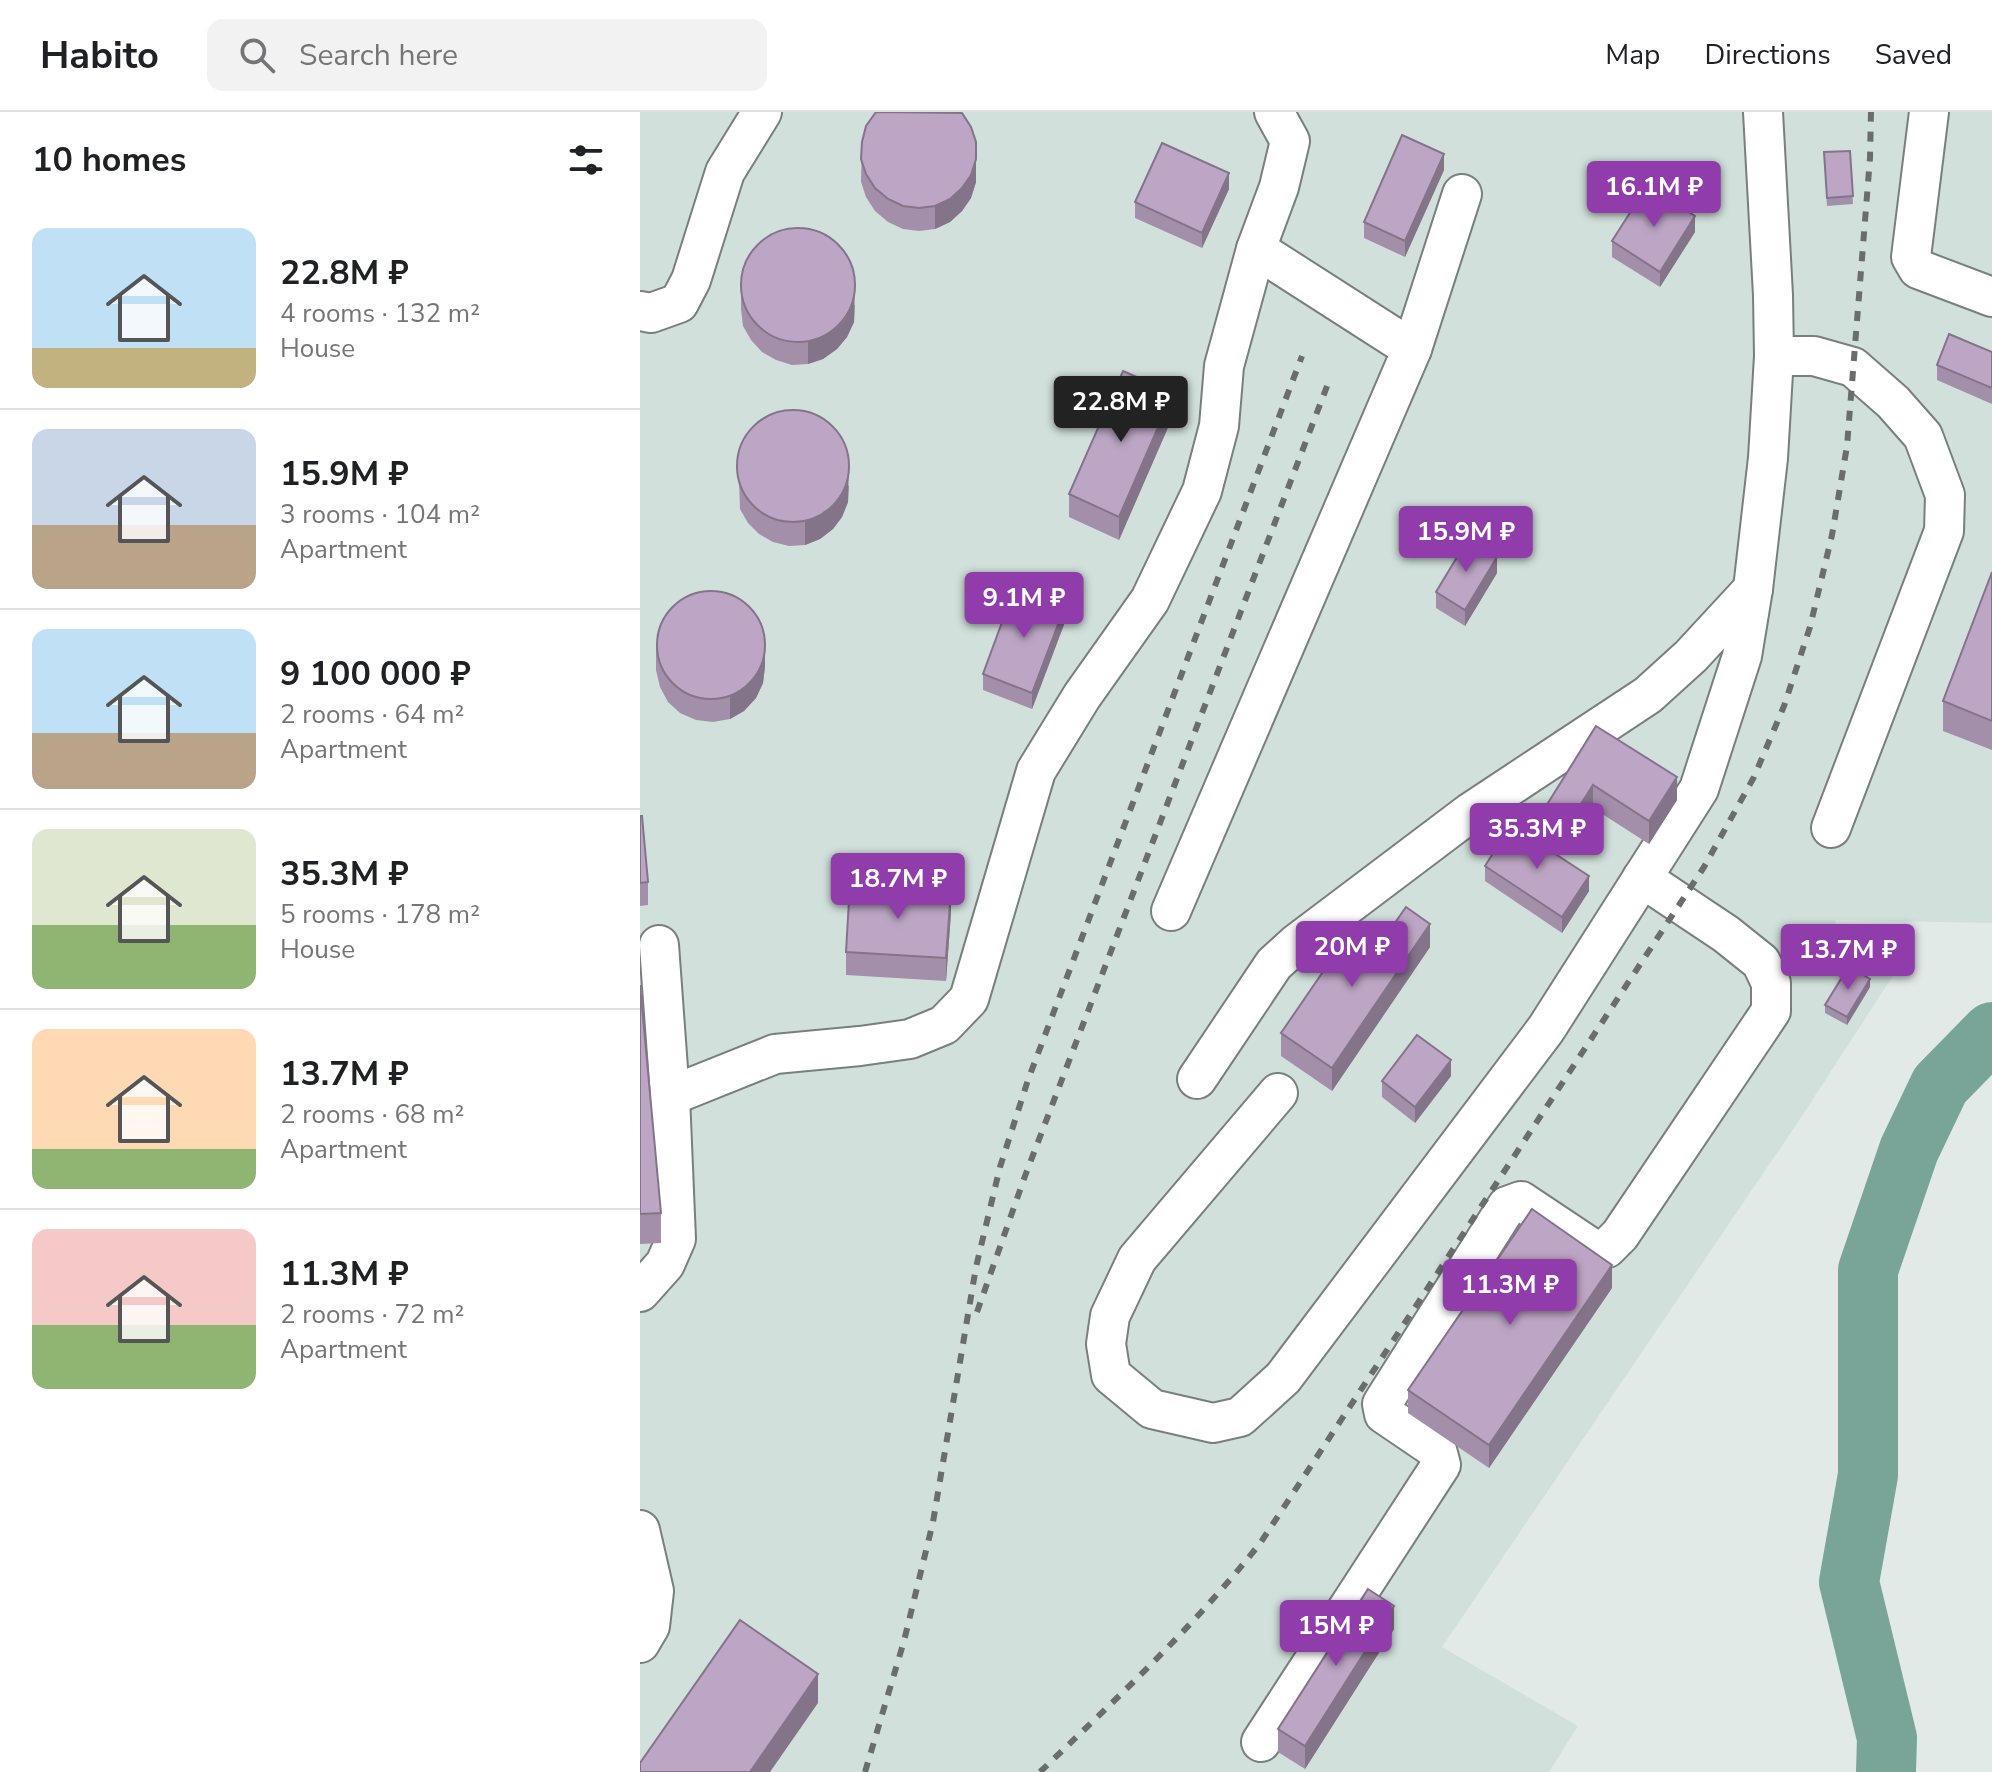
<!DOCTYPE html>
<html lang="en">
<head>
<meta charset="utf-8">
<style>
	body { margin:0; font-family:"Nunito Sans",sans-serif; background:#f2f2f2; color:#202124; height:100vh; display:flex; flex-direction:column; font-size:30px; white-space:nowrap }
	* { box-sizing:border-box; margin:0 }
	p { font-size:26px; color:#757577 }
	.icon { flex:none; width:44px; height:44px; fill:none; stroke:currentColor; stroke-width:2; stroke-linecap:round; stroke-linejoin:round }
	.map { position:relative; flex:1; overflow:hidden }
	.details { display:flex; flex-direction:column; background:#fff; width:640px }
	.details>* { flex:none }
	.price { position:absolute; translate:-50% -68px; padding:0 18px; border-radius:8px; background:#903dab; color:#fff; font-size:26px; line-height:52px; filter:drop-shadow(0 2px 4px #0008) }
	.price::after { content:''; position:absolute; left:50%; top:48px; width:24px; height:18px; margin-left:-12px; background:inherit; clip-path:polygon(0 0,100% 0,50% 100%) }
	.price.active { background:#222; color:#fff }
	ul { padding:0; list-style:none }
	li { display:flex; align-items:center; gap:24px; height:200px; padding:0 32px }
	li+li { border-top:2px solid #e0e0e0 }
	li span { display:grid; place-items:center; flex:none; width:224px; height:160px; border-radius:16px; color:#555 }
	li>.icon { margin-inline-start:auto }
	span .icon { width:96px; height:96px; fill:#fffc; stroke-width:1 }
	li b { font-size:34px }
	h2 { display:flex; justify-content:space-between; align-items:center; height:96px; padding:0 32px; font-size:34px }
	header { display:flex; align-items:center; gap:48px; box-sizing:border-box; height:112px; padding:0 40px; background:#fff; border-bottom:2px solid #e0e0e0 }
	header strong { font-size:38px }
	nav { display:flex; gap:44px; margin-inline-start:auto; font-size:28px }
	.search { width:560px; height:72px; background:#f2f2f2; display:flex; align-items:center; gap:20px; box-sizing:border-box; padding:0 28px; border-radius:16px; color:#757577; font-size:30px }
	main { display:flex; flex:1; min-height:0 }
	.map>svg:first-child { display:block }
	.built { fill:#d1e0db }
	.lines { fill:none; stroke-linecap:round; stroke-linejoin:round }
	.river { stroke:#79a599; stroke-width:60 }
	.minor-casing { stroke:#787f7d; stroke-width:42 }
	.minor { stroke:#fff; stroke-width:38 }
	.rail { stroke:#696d6c; stroke-width:6; stroke-dasharray:10 10; stroke-linecap:butt }
	.wall { fill:#a38fa9 }
	.shaded-wall { fill:#84748a }
	.building { fill:#bda6c5; stroke:#84748a; stroke-width:2 }
</style>
</head>
<body>
<header>
<strong>Habito</strong>
<div class="search"><svg class="icon" aria-label="search" viewBox="0 0 24 24"><circle cx="10" cy="10" r="6"/><path d="M15 15l6 6"/></svg>Search here</div>
<nav><a>Map</a><a>Directions</a><a>Saved</a></nav>
</header>
<main>
<section class="details">
<h2>10 homes<svg class="icon" aria-label="filters" viewBox="0 0 24 24"><path d="M4 7h16M4 17h16"/><circle cx="9" cy="7" r="2"/><circle cx="15" cy="17" r="2"/></svg></h2>
<ul>
<li><span style="background:linear-gradient(#bfe0f5 75%,#c2b280 0)"><svg class="icon" aria-label="home" viewBox="0 0 24 24"><path d="M3 11l9-7 9 7M6 9v11h12V9"/></svg></span><div><b>22.8M ₽</b><p>4 rooms · 132 m²</p><p>House</p></div></li>
<li><span style="background:linear-gradient(#c9d6e8 60%,#b9a48a 0)"><svg class="icon" aria-label="home" viewBox="0 0 24 24"><path d="M3 11l9-7 9 7M6 9v11h12V9"/></svg></span><div><b>15.9M ₽</b><p>3 rooms · 104 m²</p><p>Apartment</p></div></li>
<li><span style="background:linear-gradient(#bfe0f5 65%,#b9a48a 0)"><svg class="icon" aria-label="home" viewBox="0 0 24 24"><path d="M3 11l9-7 9 7M6 9v11h12V9"/></svg></span><div><b>9 100 000 ₽</b><p>2 rooms · 64 m²</p><p>Apartment</p></div></li>
<li><span style="background:linear-gradient(#dfe7d0 60%,#8fb573 0)"><svg class="icon" aria-label="home" viewBox="0 0 24 24"><path d="M3 11l9-7 9 7M6 9v11h12V9"/></svg></span><div><b>35.3M ₽</b><p>5 rooms · 178 m²</p><p>House</p></div></li>
<li><span style="background:linear-gradient(#ffd9b3 75%,#8fb573 0)"><svg class="icon" aria-label="home" viewBox="0 0 24 24"><path d="M3 11l9-7 9 7M6 9v11h12V9"/></svg></span><div><b>13.7M ₽</b><p>2 rooms · 68 m²</p><p>Apartment</p></div></li>
<li><span style="background:linear-gradient(#f6c9c9 60%,#8fb573 0)"><svg class="icon" aria-label="home" viewBox="0 0 24 24"><path d="M3 11l9-7 9 7M6 9v11h12V9"/></svg></span><div><b>11.3M ₽</b><p>2 rooms · 72 m²</p><p>Apartment</p></div></li>
</ul>
</section>
<div class="map">
<svg width="1352" height="1660" viewBox="0 0 1352 1660">
	<rect width="100%" height="100%" fill="#e2eae8"/>
	<path class="built" d="M0,0H1352V811L1196,808L1191,827L1258,856L1160,1007L802,1535L938,1614L909,1660H0Z"/>
	<g class="lines">
		<path class="river" d="M1246,1660L1247,1626L1209,1470L1228,1363V1158L1269,1038L1300,973L1352,920"/>
		<defs>
			<g id="minor">
				<path d="M1289,0L1271,145L1278,157L1352,185"/>
				<path d="M616,137L772,237L822,82"/>
				<path d="M0,199L11,201L39,191L51,168L85,60L122,0"/>
				<path d="M1134,244H1174L1213,255L1253,290L1283,324L1305,383L1304,419L1191,716"/>
				<path d="M531,799L772,237"/>
				<path d="M557,967L634,852L656,832L831,700L1008,583L1051,544L1113,477"/>
				<path d="M638,981L497,1147L470,1204L466,1232L471,1263L512,1297L573,1311L600,1305L643,1266L906,917L1059,677L1102,544L1113,477L1128,346L1134,244L1133,183L1123,0"/>
				<path d="M30,984L135,942L220,934L270,927L304,913L329,887L396,659L442,584L510,488L562,379L579,314L584,254L616,137L639,75L650,29L634,0"/>
				<path d="M0,1180L25,1152L36,1127L30,984L19,833"/>
				<path d="M0,1418L14,1479L10,1514L0,1531"/>
				<path d="M621,1630L801,1353L797,1338L744,1302L742,1292L867,1094L881,1089L953,1137L967,1136L980,1123L1131,899V871L1121,850L1086,822L1002,766"/>
			</g>
		</defs>
		<use href="#minor" class="minor-casing"/>
		<use href="#minor" class="minor"/>
		<g class="rail">
			<path d="M337,1200L385,1064L689,269"/>
			<path d="M225,1660L264,1529L293,1410L336,1155L360,1055L388,968L662,244"/>
			<path d="M400,1660C477,1586 555,1514 621,1430L1064,755L1114,665L1144,594L1170,515L1192,423L1207,334L1230,46L1231,0"/>
		</g>
	</g>
	<g class="wall">
		<path d="M222,30L336,70L331,86L322,99L310,110L295,117L279,119L263,117L248,110L235,99L226,85L221,70Z"/>
		<path d="M1210,39L1213,92L1187,94L1184,40Z"/>
		<path d="M804,58L765,145L724,126V110Z"/>
		<path d="M589,77L562,136L495,106V90Z"/>
		<path d="M1055,120L1020,175L972,145V129Z"/>
		<path d="M101,174L215,193L214,210L207,225L197,237L183,247L168,252L152,253L136,248L122,240L111,228L103,214L101,197Z"/>
		<path d="M1352,240V292L1297,268V253Z"/>
		<path d="M533,304L479,428L429,405V382Z"/>
		<path d="M98,342L209,374L208,390L202,405L193,417L180,427L165,433L149,434L133,430L119,422L108,411L100,397Z"/>
		<path d="M1352,460V638L1303,619V589Z"/>
		<path d="M857,461L825,514L796,496V480Z"/>
		<path d="M425,510L392,597L343,578V562Z"/>
		<path d="M16,535L125,554L123,571L116,586L104,599L90,607L73,610L56,608L40,601L28,590L20,575L16,558Z"/>
		<path d="M956,614L1037,688L1009,732L953,696L927,737L903,722V699Z"/>
		<path d="M0,704L8,770V793L0,794Z"/>
		<path d="M845,754L949,779L922,821L845,769Z"/>
		<path d="M311,801L306,869L206,863V840Z"/>
		<path d="M739,834L790,835L692,979L641,944V921Z"/>
		<path d="M0,873L21,1101V1131L0,1132Z"/>
		<path d="M1230,875L1207,913L1185,901V893Z"/>
		<path d="M811,964L775,1011L742,985V969Z"/>
		<path d="M972,1176L849,1356L768,1301V1278Z"/>
		<path d="M754,1517L665,1657L638,1640V1617Z"/>
	</g>
	<g class="shaded-wall">
		<path d="M336,30V70L331,86L322,99L310,110L295,117V94Z"/>
		<path d="M804,42V58L765,145V129Z"/>
		<path d="M589,61V77L562,136V121Z"/>
		<path d="M1055,104V120L1020,175V160Z"/>
		<path d="M215,170L214,210L207,225L197,237L183,247L168,252V229Z"/>
		<path d="M533,281V304L479,428V405Z"/>
		<path d="M209,351L208,390L202,405L193,417L180,427L165,433V410Z"/>
		<path d="M857,445V461L825,514V498Z"/>
		<path d="M425,494V510L392,597V581Z"/>
		<path d="M125,531V554L123,571L116,586L104,599L90,607V584Z"/>
		<path d="M1037,665V688L1009,732V709Z"/>
		<path d="M953,673V696L927,737V714Z"/>
		<path d="M949,764V779L922,821V805Z"/>
		<path d="M311,778V801L306,869V846Z"/>
		<path d="M790,812V835L692,979V956Z"/>
		<path d="M1230,867V875L1207,913V905Z"/>
		<path d="M811,948V964L775,1011V995Z"/>
		<path d="M972,1153V1176L849,1356V1333Z"/>
		<path d="M754,1494V1517L665,1657V1634Z"/>
		<path d="M178,1562V1591L130,1660H110Z"/>
	</g>
	<g class="building">
		<path d="M236,0L322,1L331,15L336,30V47L331,63L322,76L310,87L295,94L279,96L263,94L248,87L235,76L226,62L221,47L222,30L226,14Z"/>
		<path d="M762,23L804,42L765,129L724,110Z"/>
		<path d="M522,31L589,61L562,121L495,90Z"/>
		<path d="M1210,39L1213,84L1187,86L1184,40Z"/>
		<path d="M1007,74L1055,104L1020,160L972,129Z"/>
		<circle cx="158" cy="173" r="57"/>
		<path d="M1309,222L1352,240V276L1297,253Z"/>
		<path d="M483,259L533,281L479,405L429,382Z"/>
		<circle cx="153" cy="354" r="56"/>
		<path d="M828,427L857,445L825,498L796,480Z"/>
		<path d="M1352,460V609L1303,589Z"/>
		<path d="M375,475L425,494L392,581L343,562Z"/>
		<circle cx="71" cy="533" r="54"/>
		<path d="M956,614L1037,665L1009,709L953,673L927,714L903,699Z"/>
		<path d="M0,704H2L8,770L0,771Z"/>
		<path d="M871,713L949,764L922,805L845,754Z"/>
		<path d="M210,771L311,778L306,846L206,840Z"/>
		<path d="M766,795L790,812L692,956L641,921L713,816L739,834Z"/>
		<path d="M1209,854L1230,867L1207,905L1185,893Z"/>
		<path d="M0,873L21,1101L0,1102Z"/>
		<path d="M777,923L811,948L775,995L742,969Z"/>
		<path d="M892,1097L972,1153L849,1333L768,1278Z"/>
		<path d="M728,1477L754,1494L665,1634L638,1617Z"/>
		<path d="M100,1508L178,1562L110,1660H0V1651Z"/>
	</g>
</svg>
<b class="price" style="left:1014px;top:117px">16.1M ₽</b>
<b class="price active" style="left:481px;top:332px">22.8M ₽</b>
<b class="price" style="left:826px;top:462px">15.9M ₽</b>
<b class="price" style="left:384px;top:528px">9.1M ₽</b>
<b class="price" style="left:897px;top:759px">35.3M ₽</b>
<b class="price" style="left:258px;top:809px">18.7M ₽</b>
<b class="price" style="left:712px;top:877px">20M ₽</b>
<b class="price" style="left:1208px;top:880px">13.7M ₽</b>
<b class="price" style="left:870px;top:1215px">11.3M ₽</b>
<b class="price" style="left:696px;top:1556px">15M ₽</b>
</div>
</main>
</body>
</html>
